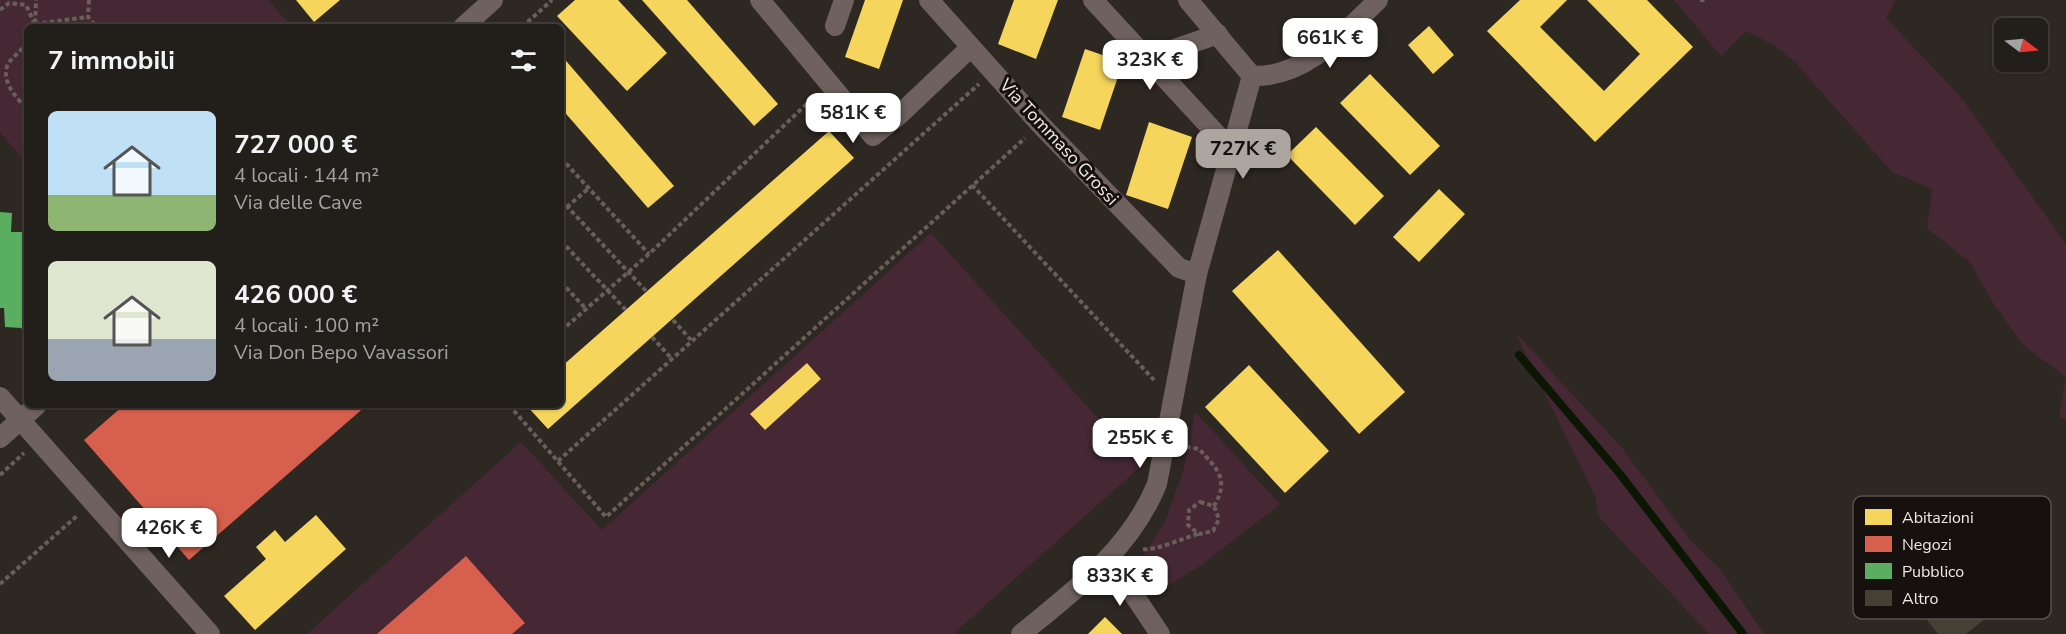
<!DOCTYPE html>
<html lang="it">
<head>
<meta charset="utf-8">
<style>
	body { margin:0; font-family:"Nunito Sans",sans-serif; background:#2a2723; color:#f1f3f6; height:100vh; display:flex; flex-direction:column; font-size:22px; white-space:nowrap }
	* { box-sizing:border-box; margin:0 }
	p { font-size:20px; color:#a2a2a2 }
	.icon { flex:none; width:33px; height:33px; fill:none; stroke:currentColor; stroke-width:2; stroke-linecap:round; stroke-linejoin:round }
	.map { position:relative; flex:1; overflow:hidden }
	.sheet { position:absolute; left:24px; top:24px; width:540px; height:384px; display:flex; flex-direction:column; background:#221e1a; border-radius:9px; box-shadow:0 2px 4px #0004,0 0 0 2px #3f3c39 }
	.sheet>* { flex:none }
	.needle { width:39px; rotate:106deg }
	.controls { position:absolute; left:1994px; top:18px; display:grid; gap:12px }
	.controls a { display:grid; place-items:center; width:54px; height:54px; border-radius:9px; background:#221e1a; box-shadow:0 2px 4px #0004,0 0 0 2px #3f3c39; font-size:30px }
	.price { position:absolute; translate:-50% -51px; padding:0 14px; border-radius:12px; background:#fff; color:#222; font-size:20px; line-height:39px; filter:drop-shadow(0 2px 3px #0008) }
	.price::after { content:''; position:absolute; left:50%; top:36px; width:18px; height:14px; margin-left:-9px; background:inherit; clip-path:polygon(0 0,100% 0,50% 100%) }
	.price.current { background:#aca5a0; color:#111 }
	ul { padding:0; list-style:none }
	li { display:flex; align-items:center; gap:18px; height:150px; padding:0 24px }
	li span { display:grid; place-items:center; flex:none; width:168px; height:120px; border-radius:9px; color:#555 }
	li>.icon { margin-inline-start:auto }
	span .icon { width:72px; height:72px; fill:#fffc; stroke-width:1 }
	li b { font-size:26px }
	h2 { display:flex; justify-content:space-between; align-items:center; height:72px; padding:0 24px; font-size:26px }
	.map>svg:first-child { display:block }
	.green { fill:#452834; fill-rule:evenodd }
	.homes { fill:#f6d55c }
	.shops { fill:#d6604d }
	.public { fill:#5aae61 }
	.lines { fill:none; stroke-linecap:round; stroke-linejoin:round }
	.stream { stroke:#0b1703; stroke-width:8 }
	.building { fill:#454034 }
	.path { stroke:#695e5a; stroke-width:4; stroke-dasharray:4.5 3; stroke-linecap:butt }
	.street { stroke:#6f615f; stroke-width:20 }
	.labels { text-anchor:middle; stroke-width:6; stroke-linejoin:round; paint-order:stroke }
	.street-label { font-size:18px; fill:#f0e9e4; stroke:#16110e }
	.key { fill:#16110e; stroke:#57524e; stroke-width:1.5 }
	.key-label { font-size:16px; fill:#f0e9e4 }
</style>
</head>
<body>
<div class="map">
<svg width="2066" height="634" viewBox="0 0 2066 634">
	<rect width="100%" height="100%" fill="#2e2823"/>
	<g class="green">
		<path d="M0,0H268L292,27H27V164L0,132Z"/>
		<path d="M1674,0H1896L1886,18L1960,96L2066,244V420L2059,416L2066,377L2023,345L1992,301L1970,262L1927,228L1932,189L1892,172L1795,62L1774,45L1746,31L1721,56Z"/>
		<path d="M931,233L1141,466L953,634H512L525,623L466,556L377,634H307L521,442L602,530ZM807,363L821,379L764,430L751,415Z"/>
		<path d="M1515,332L1622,448L1691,541L1720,569L1764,634H1709L1599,517L1595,496Z"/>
		<path d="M1195,412L1280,504L1203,564L1159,591L1140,560L1165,522L1183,471Z"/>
	</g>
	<g class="homes">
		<path d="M296,0H340L314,22Z"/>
		<path d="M575,0H618L667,53L627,91L557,16Z"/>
		<path d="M642,0H687L778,104L754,126Z"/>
		<path d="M865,0H903L879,69L845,57Z"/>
		<path d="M1014,0H1058L1036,59L998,44Z"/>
		<path d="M1520,0H1567L1540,27L1604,91L1640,54L1587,0H1647L1693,47L1595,142L1487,31Z"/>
		<path d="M1429,26L1454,55L1433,74L1408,45Z"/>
		<path d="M1085,49L1123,62L1100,130L1062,117Z"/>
		<path d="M561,55L674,186L648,208L561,108Z"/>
		<path d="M1370,74L1440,146L1410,175L1340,103Z"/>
		<path d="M1149,122L1192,137L1168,209L1126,195Z"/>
		<path d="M1316,127L1384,196L1355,225L1287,155Z"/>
		<path d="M829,131L854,158L548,429L526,405H561V367Z"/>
		<path d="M1439,189L1465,214L1419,262L1393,237Z"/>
		<path d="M1278,250L1405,392L1359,434L1232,291Z"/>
		<path d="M807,363L821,379L765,430L750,414Z"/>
		<path d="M1249,365L1329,451L1285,493L1205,407Z"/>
		<path d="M316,515L346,549L255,630L224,596L266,559L256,547L275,530L285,542Z"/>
		<path d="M1105,617L1122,634H1088Z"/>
	</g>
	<g class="shops">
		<path d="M124,405H367L189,560L84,440Z"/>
		<path d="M466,556L525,623L512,634H377Z"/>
	</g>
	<path class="public" d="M0,212L12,213L11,232H27V334L21,328L5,327L4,308H0Z"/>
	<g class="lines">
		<path class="stream" d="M1519,355L1620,474L1743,634"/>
	</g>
	<path class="building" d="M2001,534L2036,578L1966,634H1938L1914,604Z"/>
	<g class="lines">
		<g class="path">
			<path d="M89,0L88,17L97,27"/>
			<path d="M1700,0H1705"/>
			<path d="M0,10L9,3L26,5L36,27"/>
			<path d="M35,23L36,0"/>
			<path d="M35,24L88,17"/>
			<path d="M522,27L552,0"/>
			<path d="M27,42C22,51 13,56 8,64C0,81 16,97 27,109"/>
			<path d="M561,158L649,254"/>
			<path d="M972,185L1154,380"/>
			<path d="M561,200L646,291"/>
			<path d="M561,212L589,188"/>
			<path d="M561,241L626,310"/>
			<path d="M561,282L586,309"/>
			<path d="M673,320L691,340"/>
			<path d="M561,331L649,254L814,97"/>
			<path d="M652,337L672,359"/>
			<path d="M509,405L606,517L1025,138"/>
			<path d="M1186,447L1199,449C1217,469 1230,479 1214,506"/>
			<path d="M558,461L979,84"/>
			<path d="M0,475L24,453"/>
			<path d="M1200,502L1214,506L1219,519L1213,531L1199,534L1188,525L1189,510Z"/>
			<path d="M1143,549C1156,551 1183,538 1198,534"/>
			<path d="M0,584L78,515"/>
		</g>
		<g class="street">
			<path d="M760,0L873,136L898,116L970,48"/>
			<path d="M929,0L1040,124L1179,268L1197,274"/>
			<path d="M1093,0L1221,139L1234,146"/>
			<path d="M1188,0L1252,76C1305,78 1344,33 1378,0"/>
			<path d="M835,26L844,0"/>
			<path d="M463,27L493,0"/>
			<path d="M1146,59L1218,34"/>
			<path d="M0,397L210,634"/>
			<path d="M0,438L37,405"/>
			<path d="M1109,558L1160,634"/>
			<path d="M1021,634C1075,590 1130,550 1157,484L1197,274L1252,76"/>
		</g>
	</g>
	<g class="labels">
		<g class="street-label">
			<text transform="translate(1059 142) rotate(47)" y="6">Via Tommaso Grossi</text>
		</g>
	</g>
	<rect x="1853" y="496" width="198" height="123" rx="9" class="key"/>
	<rect x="1865" y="509" width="27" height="16" fill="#f6d55c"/>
	<rect x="1865" y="536" width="27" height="16" fill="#d6604d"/>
	<rect x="1865" y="563" width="27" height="16" fill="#5aae61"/>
	<rect x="1865" y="590" width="27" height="16" fill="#454034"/>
	<g class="key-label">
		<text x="1902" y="523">Abitazioni</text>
		<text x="1902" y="550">Negozi</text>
		<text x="1902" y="577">Pubblico</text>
		<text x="1902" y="604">Altro</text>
	</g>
</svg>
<div class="controls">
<a><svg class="needle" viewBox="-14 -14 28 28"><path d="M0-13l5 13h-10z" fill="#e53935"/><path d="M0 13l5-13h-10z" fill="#a2a2a2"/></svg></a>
</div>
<b class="price" style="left:1330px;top:69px">661K €</b>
<b class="price" style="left:1150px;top:91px">323K €</b>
<b class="price" style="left:853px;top:144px">581K €</b>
<b class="price current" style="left:1243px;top:180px">727K €</b>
<b class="price" style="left:1140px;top:469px">255K €</b>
<b class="price" style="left:169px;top:559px">426K €</b>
<b class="price" style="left:1120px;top:607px">833K €</b>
<section class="sheet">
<h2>7 immobili<svg class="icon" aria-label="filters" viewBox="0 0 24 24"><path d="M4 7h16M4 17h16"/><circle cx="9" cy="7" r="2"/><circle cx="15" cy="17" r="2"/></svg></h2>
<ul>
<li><span style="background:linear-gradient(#bfe0f5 70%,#8fb573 0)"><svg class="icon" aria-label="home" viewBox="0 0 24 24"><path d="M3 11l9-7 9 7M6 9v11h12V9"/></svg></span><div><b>727 000 €</b><p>4 locali · 144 m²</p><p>Via delle Cave</p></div></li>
<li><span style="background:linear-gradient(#dfe7d0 65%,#9aa5b1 0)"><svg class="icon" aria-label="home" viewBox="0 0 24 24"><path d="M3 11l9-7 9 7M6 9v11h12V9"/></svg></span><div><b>426 000 €</b><p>4 locali · 100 m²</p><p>Via Don Bepo Vavassori</p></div></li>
</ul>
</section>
</div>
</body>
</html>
